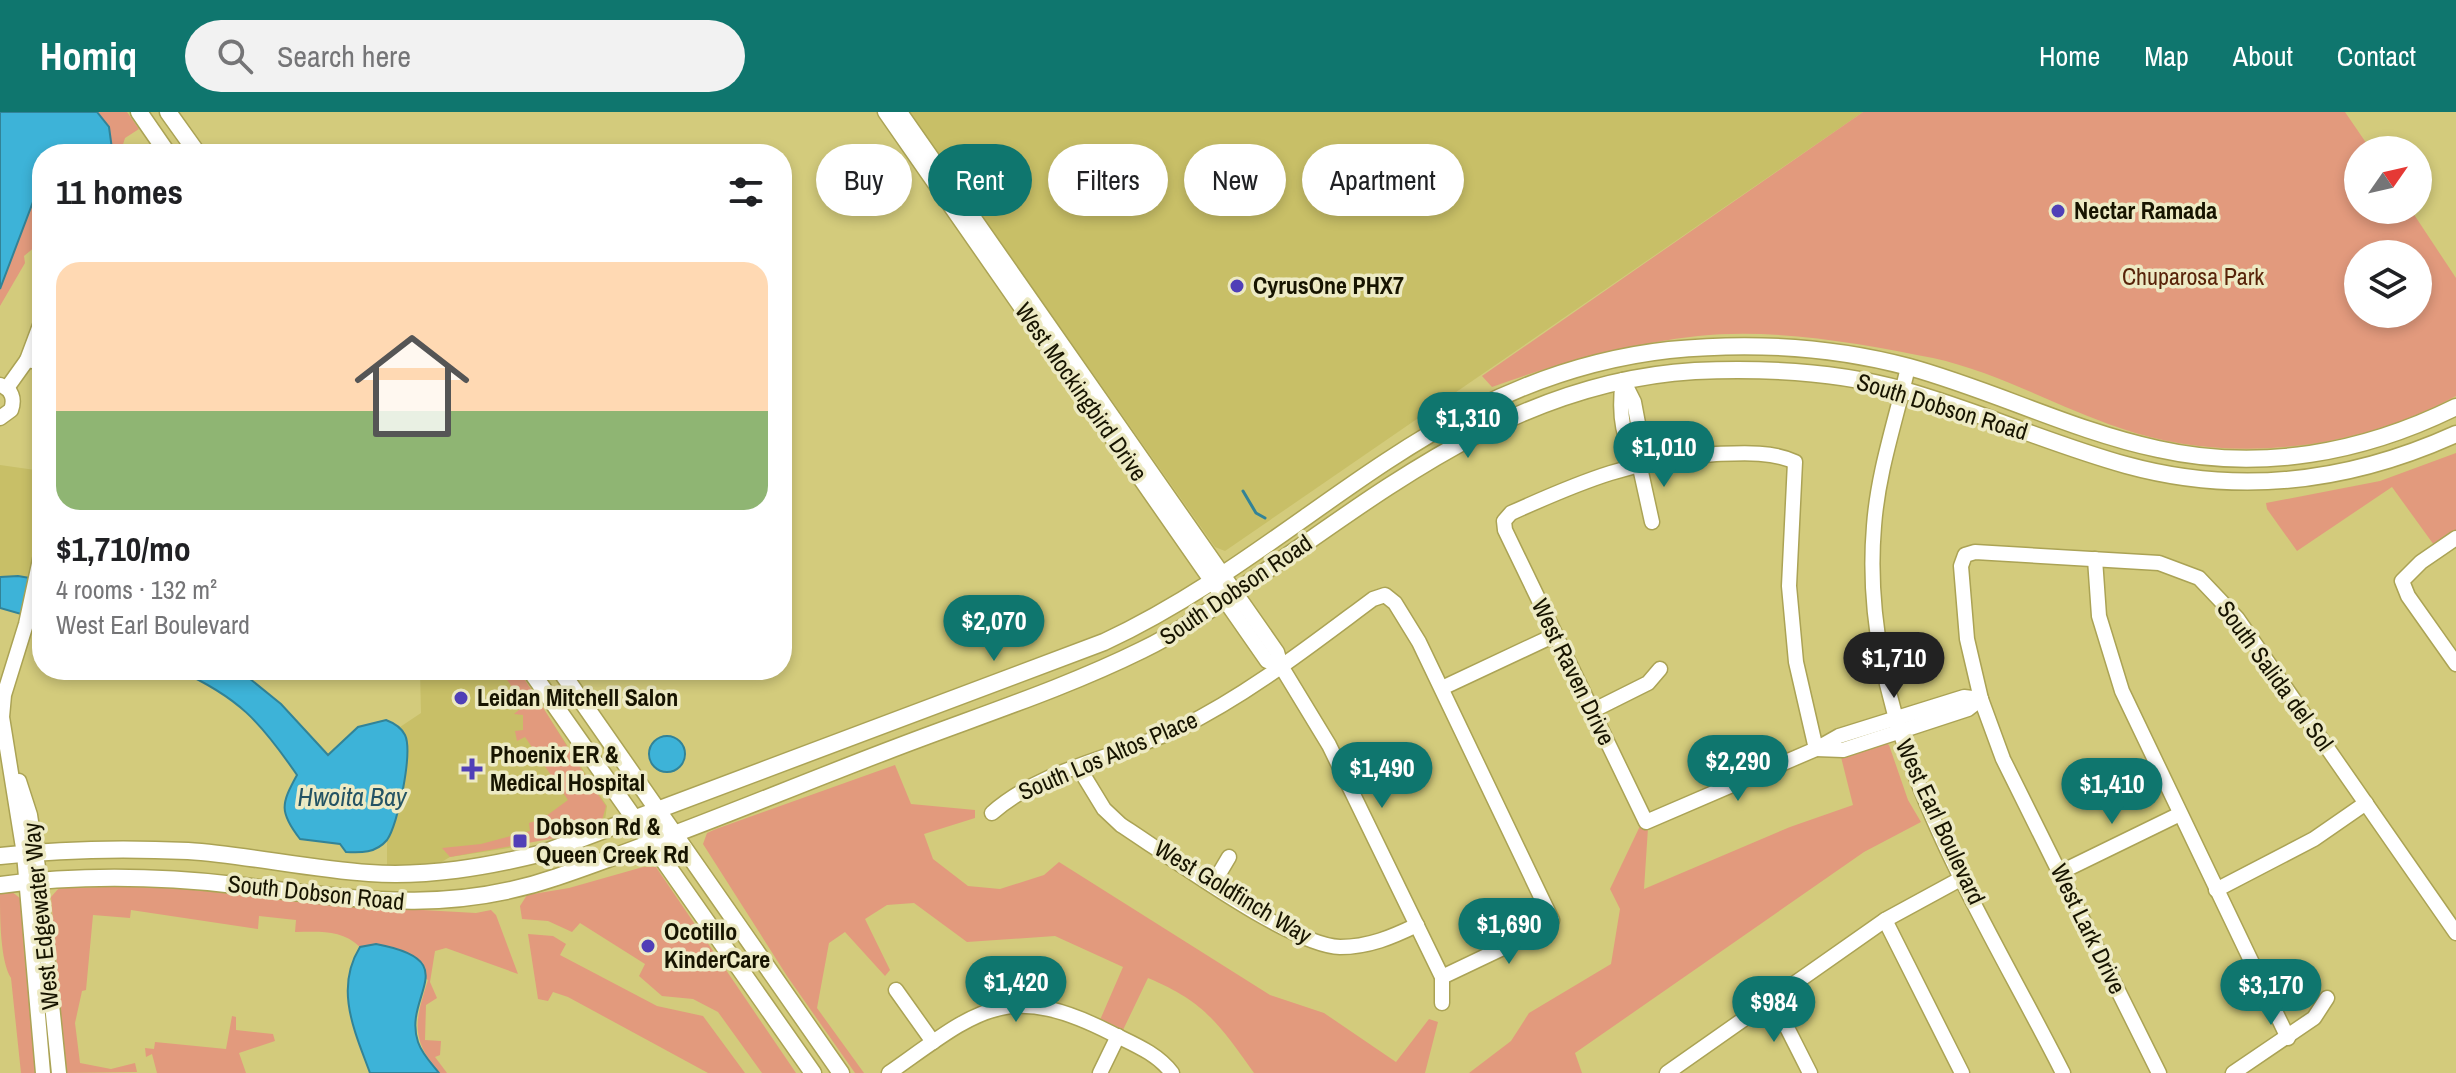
<!DOCTYPE html>
<html lang="en">
<head>
<meta charset="utf-8">
<style>
	body { margin:0; font-family:"Archivo Narrow",sans-serif; background:#f2f2f2; color:#202124; height:100vh; display:flex; flex-direction:column; font-size:30px; white-space:nowrap }
	* { box-sizing:border-box; margin:0 }
	p { font-size:26px; color:#757577 }
	.icon { flex:none; width:44px; height:44px; fill:none; stroke:currentColor; stroke-width:2; stroke-linecap:round; stroke-linejoin:round }
	.map { position:relative; flex:1; overflow:hidden }
	.details { position:absolute; left:32px; top:32px; width:760px; height:536px; display:flex; flex-direction:column; background:#fff; border-radius:32px; box-shadow:0 4px 12px #0003 }
	.details>* { flex:none }
	.banner { position:absolute; left:816px; top:32px; width:760px; height:72px; display:flex; gap:16px }
	.needle { width:52px; rotate:56deg }
	.fabs { position:absolute; left:2344px; top:24px; display:grid; gap:16px }
	.fabs a { display:grid; place-items:center; width:88px; height:88px; border-radius:50%; background:#fff; box-shadow:0 4px 12px #0003; font-size:40px }
	.price { position:absolute; translate:-50% -68px; padding:0 18px; border-radius:28px; background:#0f766e; color:#fff; font-size:26px; line-height:52px; filter:drop-shadow(0 2px 4px #0008) }
	.price::after { content:''; position:absolute; left:50%; top:48px; width:24px; height:18px; margin-left:-12px; background:inherit; clip-path:polygon(0 0,100% 0,50% 100%) }
	.price.active { background:#222; color:#fff }
	ul { padding:0; list-style:none }
	li { display:grid; align-content:center; gap:16px; height:424px; padding:0 24px }
	li+li { border-top:2px solid #e0e0e0 }
	li span { display:grid; place-items:center; height:248px; border-radius:24px; color:#555 }
	li>.icon { margin-inline-start:auto }
	span .icon { width:144px; height:144px; fill:#fffc; stroke-width:1 }
	li b { font-size:34px }
	h2 { display:flex; justify-content:space-between; align-items:center; height:96px; padding:0 24px; font-size:34px }
	.tag { padding:0 28px; border-radius:36px; background:#fff; box-shadow:0 4px 12px #0003; font-size:28px; line-height:72px }
	.tag.active { background:#0f766e; color:#fff }
	header { display:flex; align-items:center; gap:48px; box-sizing:border-box; height:112px; padding:0 40px; background:#0f766e; color:#fff }
	header strong { font-size:38px }
	nav { display:flex; gap:44px; margin-inline-start:auto; font-size:28px }
	.search { width:560px; height:72px; background:#f2f2f2; display:flex; align-items:center; gap:20px; box-sizing:border-box; padding:0 28px; border-radius:44px; color:#757577; font-size:30px }
	.map>svg:first-child { display:block }
	.built { fill:#c8bf67 }
	.green { fill:#e29a7d; fill-rule:evenodd }
	.water { fill:#3db3d8; stroke:#328397; stroke-width:2 }
	.lines { fill:none; stroke-linecap:round; stroke-linejoin:round }
	.stream { stroke:#328397; stroke-width:3 }
	.minor-casing { stroke:#aba355; stroke-width:17 }
	.major-casing { stroke:#aba355; stroke-width:19 }
	.minor { stroke:#fff; stroke-width:14 }
	.major { stroke:#fff; stroke-width:16 }
	.poi-dot { fill:#503fb7; stroke:#edeac4; stroke-width:3 }
	.labels { text-anchor:middle; stroke-width:7; stroke-linejoin:round; paint-order:stroke }
	.poi-label { font-size:24px; font-weight:bold; fill:#171400; stroke:#edeac4; text-anchor:start }
	.park-label { font-size:24px; fill:#582309; stroke:#edeac4 }
	.street-label { font-size:24px; fill:#171400; stroke:#edeac4 }
	.water-label { font-size:26px; font-style:italic; fill:#245364; stroke:#edeac4 }
</style>
</head>
<body>
<header>
<strong>Homiq</strong>
<div class="search"><svg class="icon" aria-label="search" viewBox="0 0 24 24"><circle cx="10" cy="10" r="6"/><path d="M15 15l6 6"/></svg>Search here</div>
<nav><a>Home</a><a>Map</a><a>About</a><a>Contact</a></nav>
</header>
<div class="map">
<svg width="2456" height="961" viewBox="0 0 2456 961">
	<rect width="100%" height="100%" fill="#d3cb7c"/>
	<g class="built">
		<path d="M909,0H1863L1225,439L1215,435Z"/>
		<path d="M0,353L42,359V439L35,467L0,465Z"/>
		<path d="M420,558H518L607,694L605,708L509,736L450,745L438,752L387,754V728L401,688L405,624L400,615L421,601Z"/>
	</g>
	<g class="green">
		<path d="M97,0H127L139,17L125,26L120,42H107L112,37L109,15Z"/>
		<path d="M1863,0H2345L2371,38H2358V98H2411L2456,166V284C2357,338 2228,354 2120,316C2058,295 1997,260 1933,246C1859,231 1774,216 1698,224C1627,232 1558,251 1492,275L1482,264ZM2358,142H2418V202H2358Z"/>
		<path d="M42,66L37,93L42,100V129L24,144L25,151L0,194V177L6,158Z"/>
		<path d="M2456,341V419L2434,433L2392,375L2297,439L2267,397L2266,391L2380,369Z"/>
		<path d="M500,558H518C549,602 575,650 606,694L601,712L578,722L450,745L442,736L481,732L530,719L529,711L542,707L568,688L525,625L517,629L515,619L523,618V603L514,602L525,593Z"/>
		<path d="M1882,629L1889,633L1908,688L1921,710L1864,740L1575,941L1582,961H1469L1511,929L1529,901L1611,852L1620,797L1610,777L1640,714L1648,716L1644,777L1790,715L1853,693L1840,641Z"/>
		<path d="M895,653L911,692L975,698V706L924,722L933,747L968,774L1000,777L1044,763L1059,750L1270,883L1324,901L1396,950L1429,907L1438,910L1425,961H1254C1219,912 1205,890 1148,866L1123,918L1100,908L1123,855L1055,824L967,830L914,791L887,793L865,807L890,858L885,864L845,820L829,831L817,896L864,961H855L787,864L703,732L707,721L716,717Z"/>
		<path d="M643,755H656L796,961H762L718,900L693,887L662,884L639,864L645,852L580,811L572,820L548,809L522,807L520,794L527,783L569,776Z"/>
		<path d="M154,774L351,794L476,801L491,798L496,803L518,862L446,836L435,839L430,870L437,886L426,893L425,928L441,929L440,943L435,945L447,961H439C410,926 415,909 428,868L376,832L360,835C341,817 319,820 295,820L296,808L259,804L258,817L131,798L130,806L93,803L86,878L82,879L75,911L80,951L111,957L135,951L137,960L66,961L51,785L59,776Z"/>
		<path d="M11,779L21,787L37,961H21L11,866C0,849 0,804 0,781Z"/>
		<path d="M528,822L553,824L566,832L560,843L657,894L703,904L745,961H708L568,885L553,880L548,889L538,887Z"/>
		<path d="M232,904L236,905V918L273,922L275,929L239,941L246,961H157L152,942L146,945L145,936L154,937L155,930L226,937Z"/>
	</g>
	<g class="water">
		<path d="M0,0H97L109,15L112,37L107,42H42V66L0,177Z"/>
		<path d="M18,464L42,468V508L0,496V465Z"/>
		<path d="M178,558H239L281,592L328,643L358,615L386,608C394,611 401,615 405,623C413,640 398,713 387,728C376,741 361,741 346,740L340,732L300,727C279,700 281,692 297,663C260,609 238,585 178,558Z"/>
		<circle cx="667" cy="642" r="18"/>
		<path d="M376,832C467,849 402,883 418,930C422,942 431,951 439,961H370C355,920 334,877 360,835Z"/>
	</g>
	<g class="lines">
		<path class="stream" d="M1243,379L1256,401L1265,406"/>
		<defs>
			<g id="minor">
				<path d="M885,0L1267,549L1281,554"/>
				<path d="M900,0L1277,540L1281,554L1329,633L1442,865V891"/>
				<path d="M42,208L27,248L42,251"/>
				<path d="M1908,255C1896,308 1878,359 1874,414C1857,615 1976,789 2063,961"/>
				<path d="M1623,268L1634,290L1643,338L1639,351L1652,410"/>
				<path d="M1623,268C1619,296 1621,328 1639,351"/>
				<path d="M0,273C12,277 15,287 11,298L0,306"/>
				<path d="M7,276L27,248"/>
				<path d="M2456,426L2421,450L2402,469L2408,484L2456,552"/>
				<path d="M42,438L26,512L4,583L2,605L24,742L43,961"/>
				<path d="M2095,447L2099,504L2122,579L2288,926"/>
				<path d="M1442,576L1555,523"/>
				<path d="M1592,599L1648,571L1660,557"/>
				<path d="M1816,637L1796,550L1789,474L1795,350C1772,339 1742,341 1716,342C1635,347 1584,368 1511,401L1504,409L1505,418L1646,710L1816,637L1839,624L1964,585L1981,587"/>
				<path d="M1816,637L1843,638L1968,597L1981,587"/>
				<path d="M1079,656L1104,697L1121,713C1168,743 1291,834 1340,835C1369,835 1392,825 1417,813"/>
				<path d="M19,669L30,703L38,755L59,961"/>
				<path d="M992,701C1043,656 1119,645 1180,616C1249,582 1311,533 1373,487L1385,483L1395,491L1419,530L1552,808L1545,816L1442,865"/>
				<path d="M2061,760L2180,702"/>
				<path d="M1213,772L1229,745"/>
				<path d="M2216,778L2314,727L2366,691"/>
				<path d="M1885,808L1962,961"/>
				<path d="M896,878L933,930"/>
				<path d="M1772,886L1810,961"/>
				<path d="M889,961C976,900 1005,867 1111,921C1133,932 1157,941 1172,961"/>
				<path d="M1100,961L1118,924"/>
				<path d="M1667,961L1885,808L1964,765"/>
				<path d="M2159,961L2003,647L1981,587L1967,527L1961,454L1965,443L1975,440L2159,451L2199,466L2237,506L2456,821"/>
				<path d="M2233,961L2314,906L2327,886"/>
			</g>
			<g id="major">
				<path d="M139,0L168,42"/>
				<path d="M168,0L198,42"/>
				<path d="M530,558L813,961"/>
				<path d="M560,558L841,961"/>
				<path d="M0,744C62,737 125,736 188,739C248,743 308,757 369,761C428,765 486,755 543,741L1104,530C1307,435 1429,265 1669,238C1750,230 1830,234 1909,255C1993,278 2073,319 2158,337C2260,360 2363,341 2456,295"/>
				<path d="M0,773C78,763 157,764 235,773C350,786 444,804 557,765C669,727 777,681 887,639C972,606 1061,578 1142,538C1185,517 1224,488 1263,461C1398,367 1524,269 1695,259C1764,256 1836,259 1903,278C1978,299 2050,332 2126,353C2239,384 2350,370 2456,322"/>
			</g>
		</defs>
		<use href="#minor" class="minor-casing"/>
		<use href="#major" class="major-casing"/>
		<use href="#minor" class="minor"/>
		<use href="#major" class="major"/>
	</g>
	<g class="poi-dot">
		<circle cx="2058" cy="99" r="8"/>
		<circle cx="1237" cy="174" r="8"/>
		<circle cx="461" cy="586" r="8"/>
		<path d="M468 645h8v8h8v8h-8v8h-8v-8h-8v-8h8z"/>
		<rect x="512" y="721" width="16" height="16" rx="4"/>
		<circle cx="648" cy="834" r="8"/>
	</g>
	<g class="labels">
		<g class="poi-label">
			<text x="2074" y="107">Nectar Ramada</text>
			<text x="1253" y="182">CyrusOne PHX7</text>
			<text x="477" y="594">Leidan Mitchell Salon</text>
			<text x="490" y="651">Phoenix ER &amp;<tspan x="490" dy="28">Medical Hospital</tspan></text>
			<text x="536" y="723">Dobson Rd &amp;<tspan x="536" dy="28">Queen Creek Rd</tspan></text>
			<text x="664" y="828">Ocotillo<tspan x="664" dy="28">KinderCare</tspan></text>
		</g>
		<g class="park-label">
			<text x="2193" y="173">Chuparosa Park</text>
		</g>
		<g class="street-label">
			<text transform="translate(1081 280) rotate(55)" y="8">West Mockingbird Drive</text>
			<text transform="translate(1942 295) rotate(17)" y="8">South Dobson Road</text>
			<text transform="translate(1236 478) rotate(-34)" y="8">South Dobson Road</text>
			<text transform="translate(1573 560) rotate(64)" y="8">West Raven Drive</text>
			<text transform="translate(2275 564) rotate(54)" y="8">South Salida del Sol</text>
			<text transform="translate(1108 644) rotate(-23)" y="8">South Los Altos Place</text>
			<text transform="translate(1940 710) rotate(65)" y="8">West Earl Boulevard</text>
			<text transform="translate(1233 780) rotate(31)" y="8">West Goldfinch Way</text>
			<text transform="translate(316 781) rotate(6)" y="8">South Dobson Road</text>
			<text transform="translate(41 804) rotate(-96)" y="8">West Edgewater Way</text>
			<text transform="translate(2088 817) rotate(64)" y="8">West Lark Drive</text>
		</g>
		<g class="water-label">
			<text x="352" y="694">Hwoita Bay</text>
		</g>
	</g>
</svg>
<div class="fabs">
<a><svg class="needle" viewBox="-14 -14 28 28"><path d="M0-13l5 13h-10z" fill="#e53935"/><path d="M0 13l5-13h-10z" fill="#757577"/></svg></a>
<a><svg class="icon" aria-label="layers" viewBox="0 0 24 24"><path d="M12 4l9 5-9 5-9-5zM3 14l9 5 9-5"/></svg></a>
</div>
<b class="price" style="left:1468px;top:348px">$1,310</b>
<b class="price" style="left:1664px;top:377px">$1,010</b>
<b class="price" style="left:994px;top:551px">$2,070</b>
<b class="price active" style="left:1894px;top:588px">$1,710</b>
<b class="price" style="left:1738px;top:691px">$2,290</b>
<b class="price" style="left:1382px;top:698px">$1,490</b>
<b class="price" style="left:2112px;top:714px">$1,410</b>
<b class="price" style="left:1509px;top:854px">$1,690</b>
<b class="price" style="left:1016px;top:912px">$1,420</b>
<b class="price" style="left:2271px;top:915px">$3,170</b>
<b class="price" style="left:1774px;top:932px">$984</b>
<div class="banner">
<a class="tag">Buy</a>
<a class="tag active">Rent</a>
<a class="tag">Filters</a>
<a class="tag">New</a>
<a class="tag">Apartment</a>
</div>
<section class="details">
<h2>11 homes<svg class="icon" aria-label="filters" viewBox="0 0 24 24"><path d="M4 7h16M4 17h16"/><circle cx="9" cy="7" r="2"/><circle cx="15" cy="17" r="2"/></svg></h2>
<ul>
<li><span style="background:linear-gradient(#ffd9b3 60%,#8fb573 0)"><svg class="icon" aria-label="home" viewBox="0 0 24 24"><path d="M3 11l9-7 9 7M6 9v11h12V9"/></svg></span><div><b>$1,710/mo</b><p>4 rooms · 132 m²</p><p>West Earl Boulevard</p></div></li>
</ul>
</section>
</div>
</body>
</html>
